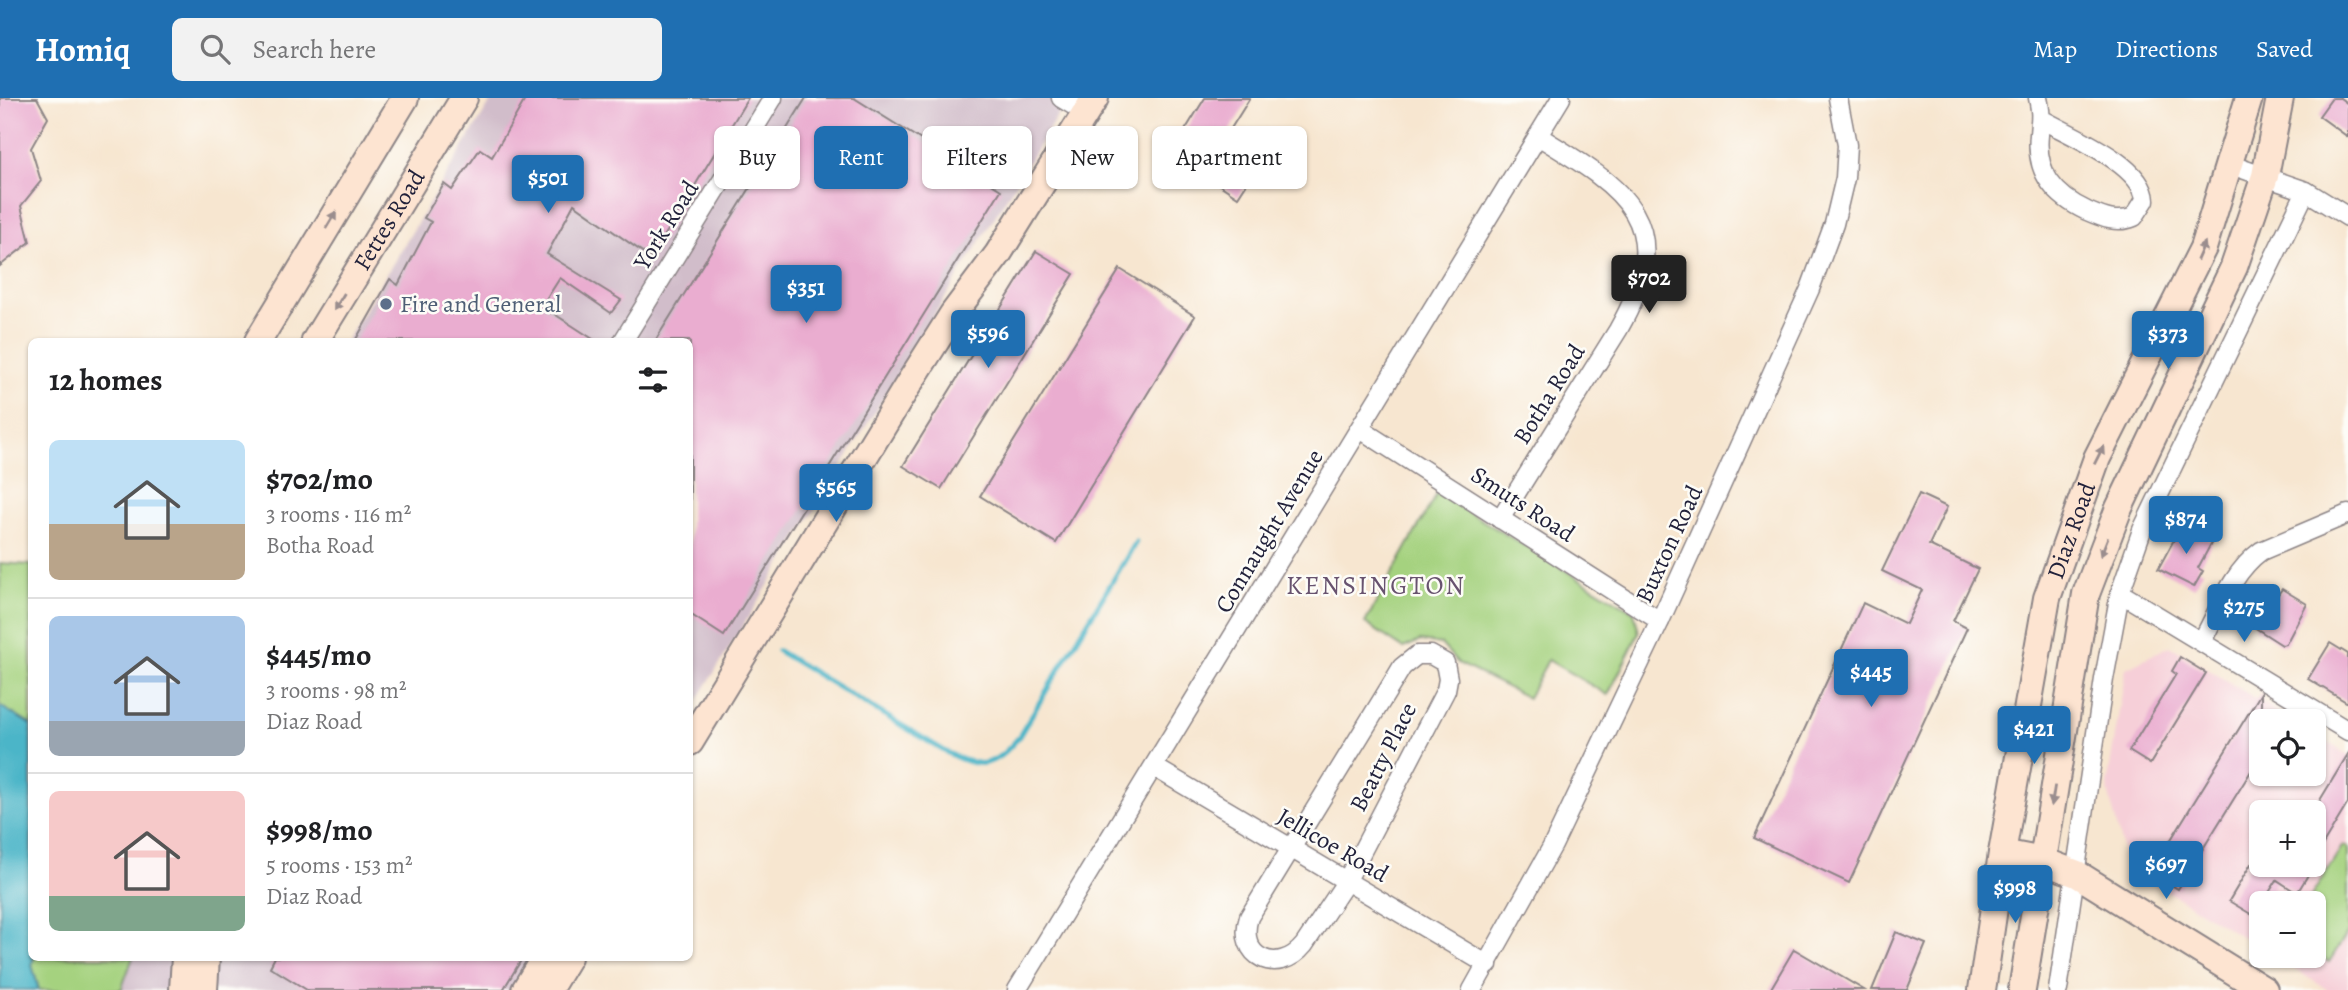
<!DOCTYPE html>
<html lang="en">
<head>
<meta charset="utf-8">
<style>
	body { margin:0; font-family:Alegreya,serif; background:#f2f2f2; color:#202124; height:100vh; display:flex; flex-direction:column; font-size:26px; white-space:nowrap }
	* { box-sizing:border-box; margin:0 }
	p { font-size:23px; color:#757577 }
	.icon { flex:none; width:38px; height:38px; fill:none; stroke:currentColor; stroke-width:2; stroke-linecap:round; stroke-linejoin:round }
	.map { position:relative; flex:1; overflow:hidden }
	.details { position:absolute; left:28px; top:240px; width:665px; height:623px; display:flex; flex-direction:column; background:#fff; border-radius:10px; box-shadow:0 2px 5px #0004 }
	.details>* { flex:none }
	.banner { position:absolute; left:714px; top:28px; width:665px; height:63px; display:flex; gap:14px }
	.buttons { position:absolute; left:2249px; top:611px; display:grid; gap:14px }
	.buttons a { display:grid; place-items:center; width:77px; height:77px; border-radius:10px; background:#fff; box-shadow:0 2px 5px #0004; font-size:35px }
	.price { position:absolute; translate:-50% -60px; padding:0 16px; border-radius:7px; background:#1f6fb2; color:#fff; font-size:23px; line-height:46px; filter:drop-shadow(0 2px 4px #0008) }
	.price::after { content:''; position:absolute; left:50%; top:42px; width:21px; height:16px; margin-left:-10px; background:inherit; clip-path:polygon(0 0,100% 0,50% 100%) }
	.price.on { background:#222; color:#fff }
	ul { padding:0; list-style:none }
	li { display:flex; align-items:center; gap:21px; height:175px; padding:0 21px }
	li+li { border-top:2px solid #e0e0e0 }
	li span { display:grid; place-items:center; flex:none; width:196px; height:140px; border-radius:10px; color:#555 }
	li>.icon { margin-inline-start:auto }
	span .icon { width:84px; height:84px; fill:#fffc; stroke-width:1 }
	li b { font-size:30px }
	h2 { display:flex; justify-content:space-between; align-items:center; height:84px; padding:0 21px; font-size:30px }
	.pill { padding:0 24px; border-radius:10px; background:#fff; box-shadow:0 2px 5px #0004; font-size:24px; line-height:63px }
	.pill.on { background:#1f6fb2; color:#fff }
	header { display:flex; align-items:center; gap:42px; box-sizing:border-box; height:98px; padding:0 35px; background:#1f6fb2; color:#fff }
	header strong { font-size:33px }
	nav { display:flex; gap:38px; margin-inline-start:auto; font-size:24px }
	.search { width:490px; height:63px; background:#f2f2f2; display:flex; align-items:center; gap:18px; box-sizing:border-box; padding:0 24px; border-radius:10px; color:#757577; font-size:26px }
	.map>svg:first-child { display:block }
	.built { fill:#f6cfd8; fill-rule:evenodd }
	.industrial { fill:#d1bdca }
	.green { fill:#a5d27f; stroke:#647a5d; stroke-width:2 }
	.water { fill:#4bb5c8; stroke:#366c82; stroke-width:2 }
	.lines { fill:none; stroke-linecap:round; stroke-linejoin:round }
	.stream { stroke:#4bb5c8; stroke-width:5 }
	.building { fill:#eaadd0 }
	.street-casing { stroke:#8c8486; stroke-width:21 }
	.secondary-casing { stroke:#8c8486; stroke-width:30 }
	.street { stroke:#fff; stroke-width:18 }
	.secondary { stroke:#fde4d1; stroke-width:26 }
	.oneway { fill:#9a8d8e }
	.service-dot { fill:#5c6f8a; stroke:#fdfcf7; stroke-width:2.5 }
	.labels { text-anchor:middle; stroke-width:5; stroke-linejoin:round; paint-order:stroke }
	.street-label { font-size:24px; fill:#22223b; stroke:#fdfcf7 }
	.service-label { font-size:24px; fill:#4e5e75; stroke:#fdfcf7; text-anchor:start }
	.neighbourhood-label { font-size:26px; letter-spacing:2px; fill:#68536f; stroke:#fdfcf7 }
</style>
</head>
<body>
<header>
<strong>Homiq</strong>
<div class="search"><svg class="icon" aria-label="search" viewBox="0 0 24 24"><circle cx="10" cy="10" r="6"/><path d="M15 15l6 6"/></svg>Search here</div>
<nav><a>Map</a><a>Directions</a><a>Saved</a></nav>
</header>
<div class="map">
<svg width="2348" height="892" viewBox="0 0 2348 892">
	<rect width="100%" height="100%" fill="#fdfcf7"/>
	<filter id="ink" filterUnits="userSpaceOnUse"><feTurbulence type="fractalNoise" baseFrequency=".0143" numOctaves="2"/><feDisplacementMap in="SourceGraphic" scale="14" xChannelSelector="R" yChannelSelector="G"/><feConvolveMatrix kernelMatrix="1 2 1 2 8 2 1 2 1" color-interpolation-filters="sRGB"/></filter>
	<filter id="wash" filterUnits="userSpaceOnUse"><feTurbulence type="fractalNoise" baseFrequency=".00686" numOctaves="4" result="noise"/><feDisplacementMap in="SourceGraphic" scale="28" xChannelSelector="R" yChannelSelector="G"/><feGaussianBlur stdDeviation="1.57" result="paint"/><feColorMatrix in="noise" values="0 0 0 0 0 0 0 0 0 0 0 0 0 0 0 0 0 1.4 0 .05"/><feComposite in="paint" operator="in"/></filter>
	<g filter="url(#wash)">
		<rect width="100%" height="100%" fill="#f7e6d0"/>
		<path class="built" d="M2170,548L2292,623H2261V676H2314V636L2348,657V892H2328L2273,858H2314V805H2261V850L2127,769L2107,688L2126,570ZM2261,714H2314V766H2261Z"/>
		<g class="industrial">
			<path d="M493,0H1068L690,614V243H346Z"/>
			<path d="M133,859H538L518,892H121Z"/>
		</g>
		<g class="green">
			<path d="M1437,395L1634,514L1639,535L1608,597L1548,562L1528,600L1458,565L1441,546L1420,543L1403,550L1365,525Z"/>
			<path d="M0,465L31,467V627L0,608Z"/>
			<path d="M2343,747L2348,750V834L2329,864L2314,854V805H2307Z"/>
			<path d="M34,859H133L121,892H39L32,867Z"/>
		</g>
		<path class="water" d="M0,608L31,627L32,859H34L32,867L39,892H0Z"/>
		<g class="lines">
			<path class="stream" d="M778,553L946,654C980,672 993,670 1018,640L1136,444"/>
		</g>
		<g id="blocks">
			<g class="building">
				<path d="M0,0H37L48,20L31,50L41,83L21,108L30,144L0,168Z"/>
				<path d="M526,0H748L651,160L574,106L547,156L621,202L611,215L560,180L542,208L596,243H355L390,181L398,187L431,124L424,120L444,86L452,92L480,51L492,59Z"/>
				<path d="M806,0H854L1001,92L724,538L690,516V243H655Z"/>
				<path d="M1205,0H1250L1220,48L1256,71L1238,99L1171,55Z"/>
				<path d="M2332,0H2340L2348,6V39L2319,18Z"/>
				<path d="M1036,153L1074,176L941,391L903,368Z"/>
				<path d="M1120,171L1195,218L1056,445L980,398Z"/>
				<path d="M1919,396L1947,409L1929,447L1978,471L1953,523L1967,530L1849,785L1754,740L1863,505L1906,526L1922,492L1882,473Z"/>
				<path d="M2182,427L2212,444L2198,470L2203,473L2194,489L2158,471Z"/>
				<path d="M2282,491L2307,506L2286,546L2282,547L2254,529Z"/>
				<path d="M2330,545L2348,556V605L2308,581Z"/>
				<path d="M2180,559L2206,575L2150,666L2129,653L2176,576L2172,573Z"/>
				<path d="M2261,595V657L2178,791L2151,774Z"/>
				<path d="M2348,656V705L2314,761V712Z"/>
				<path d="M2251,766H2302L2311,772L2297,795L2277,782L2254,818L2229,803Z"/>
				<path d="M1896,834L1926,846L1907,892H1872Z"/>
				<path d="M1794,851L1864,892H1770Z"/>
				<path d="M275,859H523L503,892H307L270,869Z"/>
			</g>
		</g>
	</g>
	<g filter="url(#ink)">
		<use href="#blocks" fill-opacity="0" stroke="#8c8486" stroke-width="2"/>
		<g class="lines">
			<defs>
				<g id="street">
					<path d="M1061,0L1086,15"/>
					<path d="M2038,0C2042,19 2040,20 2039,37C2035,75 2055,98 2087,113C2103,120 2117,126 2134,119L2145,102C2143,67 2072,38 2043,22"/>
					<path d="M2231,67L2306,93L2348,119"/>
					<path d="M623,243L773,0"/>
					<path d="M1360,331L1660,523"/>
					<path d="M1500,421L1618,232C1679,125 1627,92 1538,38"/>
					<path d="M2120,495L2348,633"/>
					<path d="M2202,543C2219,512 2232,474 2261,453L2348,416"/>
					<path d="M1417,557H1431L1445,565L1448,581L1446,592L1346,784L1304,847C1278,879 1236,859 1249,819L1393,584L1402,569Z"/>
					<path d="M1154,669L1488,867"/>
					<path d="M1017,892L1561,0"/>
					<path d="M1472,892L1553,747L1660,523L1810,191L1834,126L1845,80L1847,47L1838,0"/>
					<path d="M2058,892L2104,581L2120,495L2142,432L2306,93"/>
				</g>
				<g id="secondary">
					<path d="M258,243L405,0"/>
					<path id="s1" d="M315,243L464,0"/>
					<path d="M690,644L908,287L953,216L998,156L1095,0"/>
					<path d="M2002,755L2043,763L2077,776L2264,892"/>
					<path d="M183,892L185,859"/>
					<path d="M204,892L206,859"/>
					<path d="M525,892L545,859"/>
					<path d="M548,892L568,859"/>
					<path id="s2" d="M1982,892L2002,755L2047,500L2097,360L2203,150L2249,0"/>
					<path d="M2022,892L2086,496L2119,410L2234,169L2265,78L2280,0"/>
				</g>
			</defs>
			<use href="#street" class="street-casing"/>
			<use href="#secondary" class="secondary-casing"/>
			<use href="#street" class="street"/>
			<use href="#secondary" class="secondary"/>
		</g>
		<defs><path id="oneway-solid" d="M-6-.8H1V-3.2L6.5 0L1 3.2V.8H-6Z" transform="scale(1.75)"/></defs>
		<g class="oneway">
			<use href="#oneway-solid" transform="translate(331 122) rotate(-59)"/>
			<use href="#oneway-solid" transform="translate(2201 153) rotate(-66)"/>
			<use href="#oneway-solid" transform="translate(339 204) rotate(121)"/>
			<use href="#oneway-solid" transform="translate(2099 357) rotate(-63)"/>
			<use href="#oneway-solid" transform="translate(2104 449) rotate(112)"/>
			<use href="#oneway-solid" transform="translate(2053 698) rotate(99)"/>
		</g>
	</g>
	<circle class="service-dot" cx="386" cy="206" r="7"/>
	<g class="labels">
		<g class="street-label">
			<text dy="8" stroke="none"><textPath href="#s1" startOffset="142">Fettes Road</textPath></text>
			<text transform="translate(666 127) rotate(-58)" y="8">York Road</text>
			<text transform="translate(1549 296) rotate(-58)" y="8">Botha Road</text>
			<text transform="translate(1523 406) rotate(33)" y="8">Smuts Road</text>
			<text dy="8" stroke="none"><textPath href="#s2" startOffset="469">Diaz Road</textPath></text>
			<text transform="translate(1269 433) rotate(-59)" y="8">Connaught Avenue</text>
			<text transform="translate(1669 446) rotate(-65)" y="8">Buxton Road</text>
			<text transform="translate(1383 659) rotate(-63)" y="8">Beatty Place</text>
			<text transform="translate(1333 747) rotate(30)" y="8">Jellicoe Road</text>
		</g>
		<g class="service-label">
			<text x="400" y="214">Fire and General</text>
		</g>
		<g class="neighbourhood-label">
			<text x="1376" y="496">KENSINGTON</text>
		</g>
	</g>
</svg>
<div class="buttons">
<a><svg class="icon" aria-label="locate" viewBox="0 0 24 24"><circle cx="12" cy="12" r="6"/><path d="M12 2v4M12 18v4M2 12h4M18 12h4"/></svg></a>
<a>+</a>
<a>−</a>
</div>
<b class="price" style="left:548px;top:117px">$501</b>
<b class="price on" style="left:1649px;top:217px">$702</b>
<b class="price" style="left:806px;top:227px">$351</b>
<b class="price" style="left:988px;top:272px">$596</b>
<b class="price" style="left:2168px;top:273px">$373</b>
<b class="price" style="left:836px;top:426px">$565</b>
<b class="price" style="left:2186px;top:458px">$874</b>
<b class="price" style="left:2244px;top:546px">$275</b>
<b class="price" style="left:1871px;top:611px">$445</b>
<b class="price" style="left:2034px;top:668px">$421</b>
<b class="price" style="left:2166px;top:803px">$697</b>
<b class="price" style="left:2015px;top:827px">$998</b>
<div class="banner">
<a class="pill">Buy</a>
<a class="pill on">Rent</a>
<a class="pill">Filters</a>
<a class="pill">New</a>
<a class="pill">Apartment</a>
</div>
<section class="details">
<h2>12 homes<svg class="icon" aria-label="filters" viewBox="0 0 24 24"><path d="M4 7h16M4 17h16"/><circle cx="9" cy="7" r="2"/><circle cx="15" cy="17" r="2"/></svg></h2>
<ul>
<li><span style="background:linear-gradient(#bfe0f5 60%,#b9a48a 0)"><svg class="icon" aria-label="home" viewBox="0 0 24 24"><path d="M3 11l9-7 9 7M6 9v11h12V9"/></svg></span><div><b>$702/mo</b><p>3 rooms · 116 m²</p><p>Botha Road</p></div></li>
<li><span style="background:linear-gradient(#a9c7e8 75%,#9aa5b1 0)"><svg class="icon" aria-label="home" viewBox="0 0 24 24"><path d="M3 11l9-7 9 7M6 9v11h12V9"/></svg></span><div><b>$445/mo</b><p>3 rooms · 98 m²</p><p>Diaz Road</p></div></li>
<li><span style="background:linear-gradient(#f6c9c9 75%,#7fa58c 0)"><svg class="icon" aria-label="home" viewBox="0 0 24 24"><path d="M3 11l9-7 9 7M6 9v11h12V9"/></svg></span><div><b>$998/mo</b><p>5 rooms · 153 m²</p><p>Diaz Road</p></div></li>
</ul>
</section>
</div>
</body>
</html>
